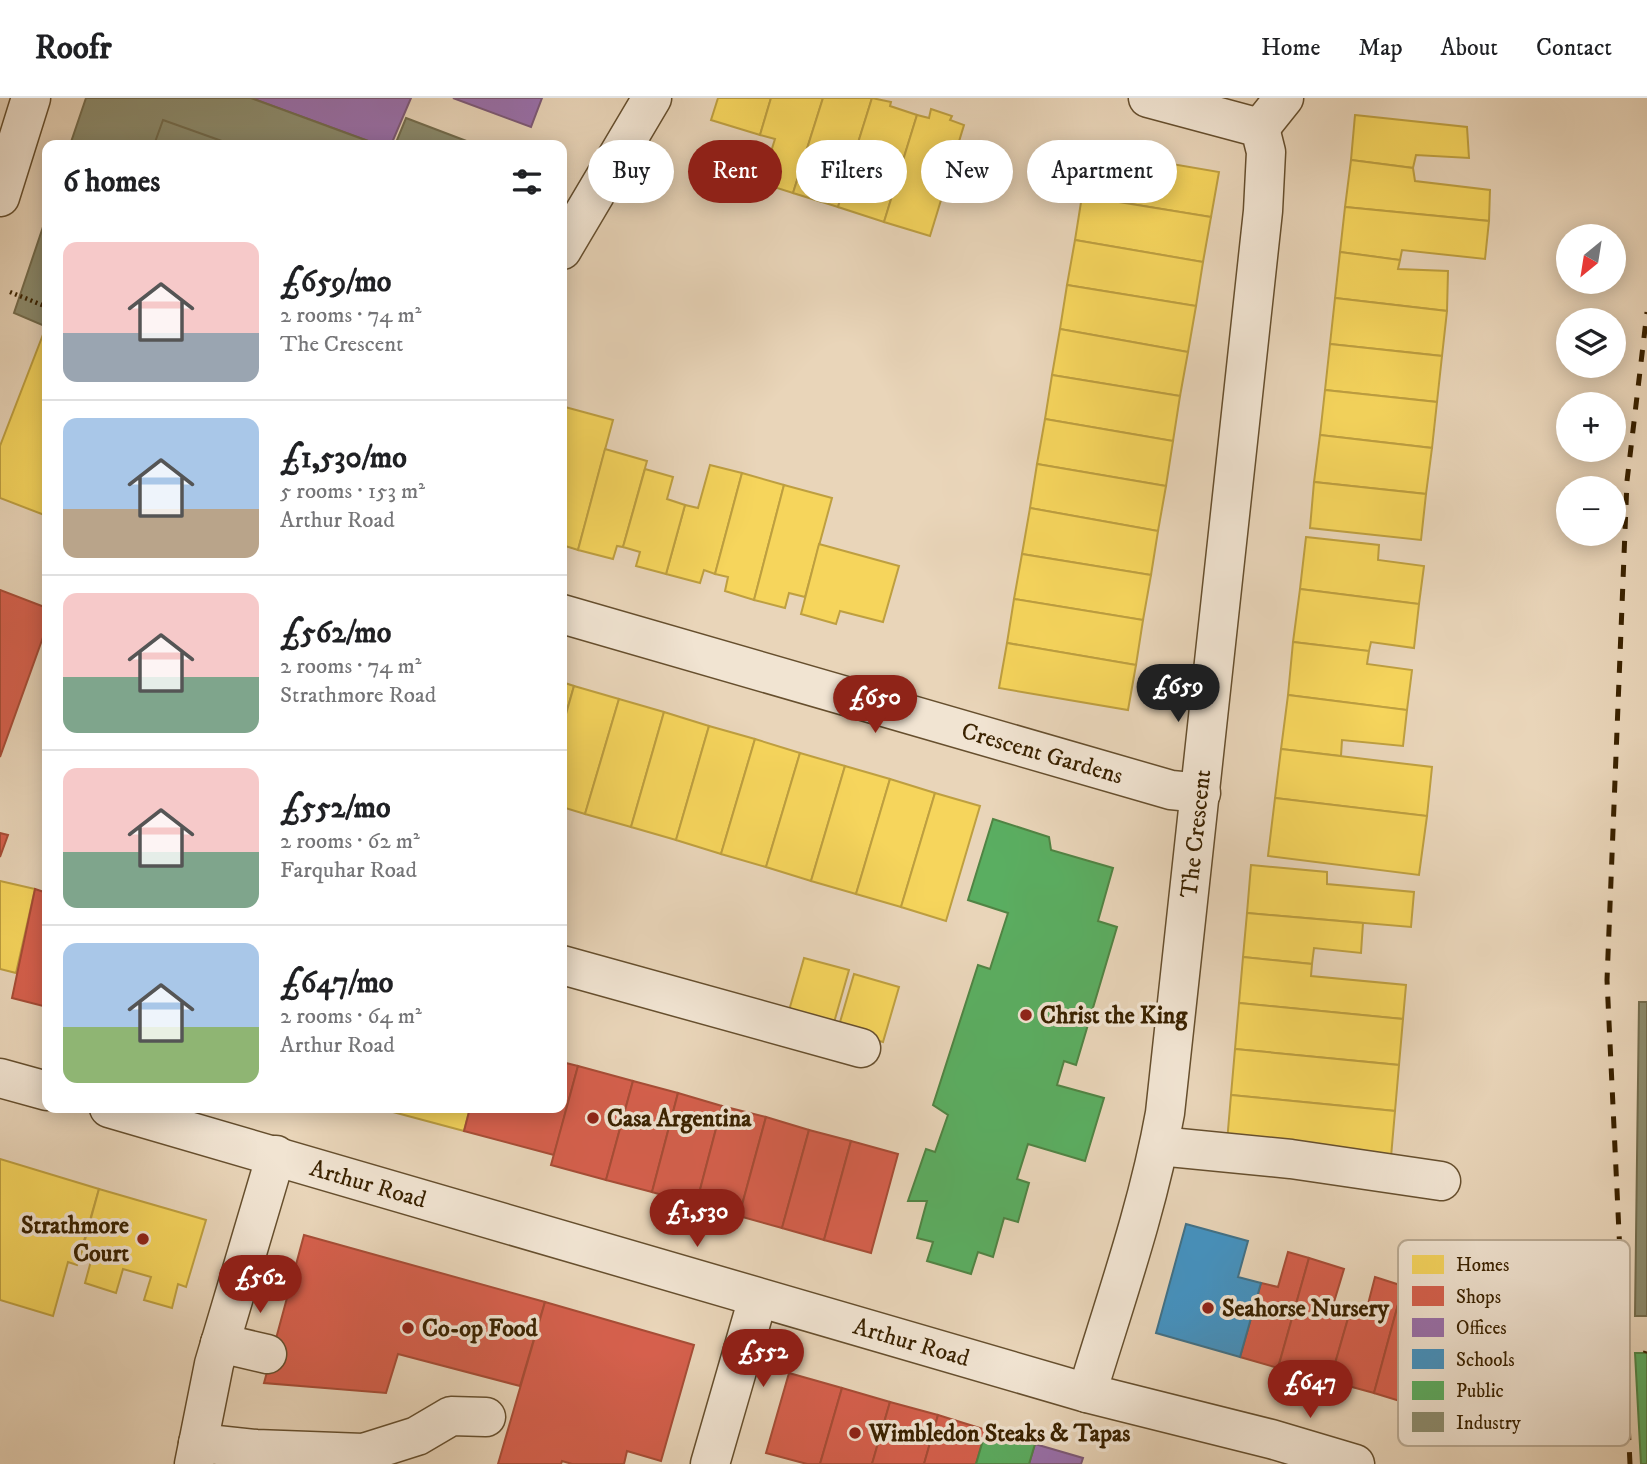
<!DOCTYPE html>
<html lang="en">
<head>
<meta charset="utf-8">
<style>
	body { margin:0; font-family:"IM FELL DW Pica",serif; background:#f6f6f6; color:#202124; height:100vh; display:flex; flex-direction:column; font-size:26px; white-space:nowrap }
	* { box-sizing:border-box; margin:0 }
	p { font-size:23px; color:#757577 }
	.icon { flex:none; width:38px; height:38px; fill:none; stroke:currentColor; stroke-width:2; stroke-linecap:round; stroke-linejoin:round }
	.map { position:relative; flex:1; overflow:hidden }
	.panel { position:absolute; left:42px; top:42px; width:525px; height:973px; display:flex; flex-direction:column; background:#fff; border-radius:14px; box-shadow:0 4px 18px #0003 }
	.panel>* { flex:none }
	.hud { position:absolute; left:588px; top:42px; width:665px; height:63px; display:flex; gap:14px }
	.needle { width:46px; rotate:210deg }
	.buttons { position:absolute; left:1556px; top:126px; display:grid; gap:14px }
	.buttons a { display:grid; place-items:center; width:70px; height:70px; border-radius:50%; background:#fff; box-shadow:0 4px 18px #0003; font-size:35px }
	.price { position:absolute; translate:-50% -60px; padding:0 16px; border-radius:24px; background:#8f2418; color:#fff; font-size:23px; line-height:46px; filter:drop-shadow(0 2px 4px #0008) }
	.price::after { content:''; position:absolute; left:50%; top:42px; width:21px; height:16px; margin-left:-10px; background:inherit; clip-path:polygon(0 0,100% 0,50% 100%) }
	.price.current { background:#222; color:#fff }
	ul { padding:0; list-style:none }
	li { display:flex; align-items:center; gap:21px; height:175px; padding:0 21px }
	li+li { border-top:2px solid #e0e0e0 }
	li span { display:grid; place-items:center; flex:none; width:196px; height:140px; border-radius:14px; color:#555 }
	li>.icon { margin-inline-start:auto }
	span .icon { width:84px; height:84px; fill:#fffc; stroke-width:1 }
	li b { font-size:30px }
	h2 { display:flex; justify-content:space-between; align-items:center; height:84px; padding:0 21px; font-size:30px }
	.tag { padding:0 24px; border-radius:32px; background:#fff; box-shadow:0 4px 18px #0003; font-size:24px; line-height:63px }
	.tag.current { background:#8f2418; color:#fff }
	header { display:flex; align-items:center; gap:42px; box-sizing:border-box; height:98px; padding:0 35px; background:#fff; border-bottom:2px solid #e0e0e0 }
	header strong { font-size:33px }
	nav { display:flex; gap:38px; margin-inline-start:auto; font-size:24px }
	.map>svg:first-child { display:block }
	.homes { fill:#f6d55c; stroke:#be9f40; stroke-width:2 }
	.shops { fill:#d6604d; stroke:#a74d36; stroke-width:2 }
	.offices { fill:#9970ab; stroke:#7c5978; stroke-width:2 }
	.schools { fill:#4393c3; stroke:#407188; stroke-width:2 }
	.public { fill:#5aae61; stroke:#508444; stroke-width:2 }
	.industry { fill:#8c8c6e; stroke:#736c4d; stroke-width:2 }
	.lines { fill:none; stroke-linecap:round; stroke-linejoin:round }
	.minor-casing { stroke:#664f2e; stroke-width:41 }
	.path { stroke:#3a2200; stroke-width:4.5; stroke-dasharray:2 3.5; stroke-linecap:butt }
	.minor { stroke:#f1e4d2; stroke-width:38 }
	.rail { stroke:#3a2200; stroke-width:5; stroke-dasharray:12 12; stroke-linecap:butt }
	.poi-dot { fill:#8f2418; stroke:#f1e4d2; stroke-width:2.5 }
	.labels { text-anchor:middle; stroke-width:7; stroke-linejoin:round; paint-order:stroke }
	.street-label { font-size:24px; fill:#3a2200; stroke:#f1e4d2 }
	.poi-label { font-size:24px; font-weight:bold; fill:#3a2200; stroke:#f1e4d2; text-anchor:start }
	.key { fill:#f1e4d2; stroke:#baaa93; stroke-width:2 }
	.key-label { font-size:19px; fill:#3a2200 }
</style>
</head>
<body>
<header>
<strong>Roofr</strong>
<nav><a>Home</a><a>Map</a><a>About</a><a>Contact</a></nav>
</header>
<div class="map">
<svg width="1647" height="1366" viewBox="0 0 1647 1366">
	<rect width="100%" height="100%" fill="#e9d5b9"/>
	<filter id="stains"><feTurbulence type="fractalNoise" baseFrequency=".00286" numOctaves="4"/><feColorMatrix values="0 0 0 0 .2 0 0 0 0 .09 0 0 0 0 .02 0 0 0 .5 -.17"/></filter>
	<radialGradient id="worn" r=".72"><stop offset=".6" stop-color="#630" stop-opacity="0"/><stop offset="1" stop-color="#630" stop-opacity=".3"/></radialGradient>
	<g class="homes">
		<path d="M718,0H771L760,37L711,22Z"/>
		<path d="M771,0H823L793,95L761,85L775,41L760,37Z"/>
		<path d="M823,0H872L838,109L793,95Z"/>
		<path d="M872,0L891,4L890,8L917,17L884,124L838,109Z"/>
		<path d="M931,11L952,18L950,22L964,27L930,138L884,124L917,17L929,20Z"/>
		<path d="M1355,17L1467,29L1469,60L1416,57L1413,70L1351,62Z"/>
		<path d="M1090,52L1219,74L1211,119L1082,98Z"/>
		<path d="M1351,62L1413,70L1415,83L1490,92L1489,123L1345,109Z"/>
		<path d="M1082,98L1211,119L1203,164L1075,142Z"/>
		<path d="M1345,109L1489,123L1485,161L1402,152L1400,162L1340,154Z"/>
		<path d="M1075,142L1203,164L1196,208L1067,187Z"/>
		<path d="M1340,154L1400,162L1398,171L1448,173L1447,213L1335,200Z"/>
		<path d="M1067,187L1196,208L1188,254L1060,231Z"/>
		<path d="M1335,200L1447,213L1442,258L1330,246Z"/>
		<path d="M1060,231L1188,254L1180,298L1052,277Z"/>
		<path d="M44,234L47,235V418L0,400V348Z"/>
		<path d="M1330,246L1442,258L1437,304L1325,292Z"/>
		<path d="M1052,277L1180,298L1173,343L1045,321Z"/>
		<path d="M1325,292L1437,304L1432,350L1320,337Z"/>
		<path d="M565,309L613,322L578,452L562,447V323Z"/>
		<path d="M1045,321L1173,343L1166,388L1037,366Z"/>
		<path d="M1320,337L1432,350L1426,396L1314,384Z"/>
		<path d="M605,351L647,363L623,449L617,448L613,461L578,452Z"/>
		<path d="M1037,366L1166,388L1158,433L1030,410Z"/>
		<path d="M710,367L742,375L715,476L704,472L700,485L666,476L685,407L698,410Z"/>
		<path d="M645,371L673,379L667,401L685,407L666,476L636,468L640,454L623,449Z"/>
		<path d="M742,375L784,387L754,502L725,493L728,479L715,476Z"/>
		<path d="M1314,384L1426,396L1421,442L1310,430Z"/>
		<path d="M784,387L832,400L805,499L789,495L785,510L754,502Z"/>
		<path d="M1030,410L1158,433L1151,477L1022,456Z"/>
		<path d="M1306,439L1379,447L1378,462L1424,468L1419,506L1300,491Z"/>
		<path d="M819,446L899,468L883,524L840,513L836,526L801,516Z"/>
		<path d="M1022,456L1151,477L1143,522L1014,501Z"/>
		<path d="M1300,491L1419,506L1414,550L1371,544L1369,553L1293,544Z"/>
		<path d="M1014,501L1143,522L1136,567L1007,545Z"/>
		<path d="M1293,544L1369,553L1367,566L1412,572L1407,612L1288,597Z"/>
		<path d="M1007,545L1136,567L1128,612L999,590Z"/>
		<path d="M562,584L574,588L562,630Z"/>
		<path d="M574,588L619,601L585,716L562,709V630Z"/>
		<path d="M1288,597L1407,612L1403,648L1342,642L1341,658L1281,651Z"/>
		<path d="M619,601L664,614L631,729L585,716Z"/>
		<path d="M664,614L709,628L676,742L631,729Z"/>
		<path d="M709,628L755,641L721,756L676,742Z"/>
		<path d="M755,641L800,655L766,769L721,756Z"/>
		<path d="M1281,651L1432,669L1427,718L1275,700Z"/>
		<path d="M800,655L845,668L811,783L766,769Z"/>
		<path d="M845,668L890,681L856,796L811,783Z"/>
		<path d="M890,681L935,695L901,809L856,796Z"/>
		<path d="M935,695L980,708L946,823L901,809Z"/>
		<path d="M1275,700L1427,718L1419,777L1268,758Z"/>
		<path d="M1251,767L1327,774V786L1414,794L1411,829L1247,815Z"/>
		<path d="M0,783L35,791L16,875L0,871Z"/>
		<path d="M1247,815L1363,825L1361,855L1314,850L1312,866L1243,859Z"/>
		<path d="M1243,859L1312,866L1311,878L1406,887L1403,921L1239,905Z"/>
		<path d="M804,860L849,872L833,928L788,916Z"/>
		<path d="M854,876L899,889L883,944L838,931Z"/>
		<path d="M1239,905L1403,921L1399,967L1235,951Z"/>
		<path d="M1235,951L1399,967L1395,1013L1231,997Z"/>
		<path d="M1231,997L1395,1013L1391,1059L1227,1044Z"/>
		<path d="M378,1010H470L464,1033Z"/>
		<path d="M0,1061L99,1091L77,1167L68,1164L53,1218L0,1202Z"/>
		<path d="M99,1091L206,1122L186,1189L178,1186L172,1210L144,1202L151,1179L123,1171L116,1195L85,1185L91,1163L80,1160Z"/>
	</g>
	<g class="shops">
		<path d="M0,492L47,510V528L0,659Z"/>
		<path d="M0,735L8,737L0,759Z"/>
		<path d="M35,791L47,795V909L12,900Z"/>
		<path d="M562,964L578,968L554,1057L464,1033L470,1010H562Z"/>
		<path d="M578,968L633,983L606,1082L551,1067Z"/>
		<path d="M633,983L678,995L652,1094L606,1082Z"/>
		<path d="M678,995L722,1008L696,1107L652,1094Z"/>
		<path d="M722,1008L766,1019L739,1118L696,1107Z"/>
		<path d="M766,1019L809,1032L782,1130L739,1118Z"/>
		<path d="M809,1032L851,1043L824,1142L782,1130Z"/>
		<path d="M851,1043L898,1056L871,1155L824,1142Z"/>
		<path d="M304,1137L545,1204L520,1288L398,1256L386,1295L264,1285Z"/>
		<path d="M1288,1154L1309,1160L1278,1270L1240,1259L1261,1185L1278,1189Z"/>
		<path d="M1309,1160L1344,1171L1334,1204L1351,1210L1330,1283L1278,1270Z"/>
		<path d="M1375,1179L1403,1188L1374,1295L1330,1283L1351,1210L1366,1214Z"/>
		<path d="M1403,1188L1425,1195L1403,1304L1374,1295Z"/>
		<path d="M545,1204L694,1247L661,1363L627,1353L624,1366H572L562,1363L561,1366H498Z"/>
		<path d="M789,1275L842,1290L820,1366H807L766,1355Z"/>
		<path d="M842,1290L890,1304L872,1366H820Z"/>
		<path d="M890,1304L938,1317L924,1366H872Z"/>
		<path d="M938,1317L986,1332L976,1366H924Z"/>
	</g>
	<g class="offices">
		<path d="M251,0H411L391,47H379Z"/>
		<path d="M453,0H542L531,29Z"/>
		<path d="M1035,1346L1083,1360L1081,1366H1029Z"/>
	</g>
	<path class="schools" d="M1186,1126L1248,1143L1238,1179L1261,1185L1240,1259L1156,1235Z"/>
	<g class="public">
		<path d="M993,721L1049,739L1051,752L1113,770L1098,823L1117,829L1076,967L1064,963L1057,987L1104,1000L1085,1063L1028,1046L1017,1081L1029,1085L1018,1124L1004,1120L993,1159L978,1154L971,1176L927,1163L933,1144L917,1140L927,1103H908L926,1051L935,1054L948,1017L933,1007L978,867L990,871L1008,815L968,802Z"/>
		<path d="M1635,1255H1647V1366H1641Z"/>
		<path d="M986,1332L1035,1346L1029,1366H976Z"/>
	</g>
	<g class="industry">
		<path d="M86,0H251L379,47H70Z"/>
		<path d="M406,20L477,47H395Z"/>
		<path d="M163,22L233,47H154Z"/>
		<path d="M47,117V229L14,215Z"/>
		<path d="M1639,904H1647V1218H1635Z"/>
	</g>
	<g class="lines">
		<defs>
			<g id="minor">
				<path d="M1260,30L1284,0"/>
				<path d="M0,99L31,0"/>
				<path d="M562,152L652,0"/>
				<path id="s1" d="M562,516L1171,692L1201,695"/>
				<path d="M562,867L861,950"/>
				<path d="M0,980L47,993"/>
				<path id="s2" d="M109,1010L1087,1295L1271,1341L1355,1366"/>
				<path d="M1159,1048L1291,1061L1441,1083"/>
				<path d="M220,1245L267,1256"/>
				<path id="s3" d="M1087,1295C1115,1203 1148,1110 1165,1015L1263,113L1266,54L1260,30L1148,0"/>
				<path d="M198,1345L256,1351L363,1355L417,1338L451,1318L486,1319"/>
				<path d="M194,1366L214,1266L276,1057"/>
				<path d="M710,1366L758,1200"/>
			</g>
		</defs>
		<use href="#minor" class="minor-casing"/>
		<g class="path">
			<path d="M10,194L47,209"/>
			<path d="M1645,1255L1646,1252"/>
		</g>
		<use href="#minor" class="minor"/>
		<path class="rail" d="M1630,1366L1607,882L1627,383L1647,214"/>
	</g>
	<g class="poi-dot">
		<circle cx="1026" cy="917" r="7"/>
		<circle cx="593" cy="1020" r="7"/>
		<circle cx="143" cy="1141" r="7"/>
		<circle cx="1208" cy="1210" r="7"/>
		<circle cx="408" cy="1230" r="7"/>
		<circle cx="855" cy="1335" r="7"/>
	</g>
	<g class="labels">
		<g class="street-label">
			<text dy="8" stroke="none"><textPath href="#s1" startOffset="500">Crescent Gardens</textPath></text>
			<text dy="8" stroke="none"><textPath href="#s3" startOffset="572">The Crescent</textPath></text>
			<text dy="8" stroke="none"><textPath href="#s2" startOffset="270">Arthur Road</textPath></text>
			<text dy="8" stroke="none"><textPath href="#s2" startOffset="836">Arthur Road</textPath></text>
		</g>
		<g class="poi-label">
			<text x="1040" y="925">Christ the King</text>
			<text x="607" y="1028">Casa Argentina</text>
			<text x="129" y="1135" text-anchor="end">Strathmore<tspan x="129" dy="28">Court</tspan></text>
			<text x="1222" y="1218">Seahorse Nursery</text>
			<text x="422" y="1238">Co-op Food</text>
			<text x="869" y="1343">Wimbledon Steaks &amp; Tapas</text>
		</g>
	</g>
	<rect x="1398" y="1142" width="232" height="206" rx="10" class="key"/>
	<rect x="1412" y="1157" width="32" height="19" fill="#f6d55c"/>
	<rect x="1412" y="1188" width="32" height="20" fill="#d6604d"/>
	<rect x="1412" y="1220" width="32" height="19" fill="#9970ab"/>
	<rect x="1412" y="1251" width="32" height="20" fill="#4393c3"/>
	<rect x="1412" y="1283" width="32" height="19" fill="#5aae61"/>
	<rect x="1412" y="1314" width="32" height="20" fill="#8c8c6e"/>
	<g class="key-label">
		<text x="1456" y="1173">Homes</text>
		<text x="1456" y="1205">Shops</text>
		<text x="1456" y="1236">Offices</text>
		<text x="1456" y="1268">Schools</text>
		<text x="1456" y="1299">Public</text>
		<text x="1456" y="1331">Industry</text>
	</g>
	<rect width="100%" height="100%" filter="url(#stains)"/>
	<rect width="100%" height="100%" fill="url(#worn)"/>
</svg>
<div class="buttons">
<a><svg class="needle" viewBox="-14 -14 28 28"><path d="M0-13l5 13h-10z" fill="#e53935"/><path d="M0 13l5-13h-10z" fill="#757577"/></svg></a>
<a><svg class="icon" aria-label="layers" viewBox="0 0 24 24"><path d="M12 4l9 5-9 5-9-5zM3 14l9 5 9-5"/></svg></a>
<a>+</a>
<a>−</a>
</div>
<b class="price current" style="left:1178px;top:626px">£659</b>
<b class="price" style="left:875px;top:637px">£650</b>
<b class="price" style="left:697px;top:1151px">£1,530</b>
<b class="price" style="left:260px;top:1217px">£562</b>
<b class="price" style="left:763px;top:1291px">£552</b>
<b class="price" style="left:1310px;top:1322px">£647</b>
<div class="hud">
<a class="tag">Buy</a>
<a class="tag current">Rent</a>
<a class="tag">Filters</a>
<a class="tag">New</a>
<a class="tag">Apartment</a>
</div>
<section class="panel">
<h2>6 homes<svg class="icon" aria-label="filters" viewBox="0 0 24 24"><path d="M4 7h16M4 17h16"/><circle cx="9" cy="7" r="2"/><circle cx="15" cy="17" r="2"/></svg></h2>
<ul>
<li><span style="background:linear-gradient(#f6c9c9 65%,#9aa5b1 0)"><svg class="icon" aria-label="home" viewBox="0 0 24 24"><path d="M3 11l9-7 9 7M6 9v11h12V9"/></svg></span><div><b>£659/mo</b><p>2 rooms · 74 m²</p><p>The Crescent</p></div></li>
<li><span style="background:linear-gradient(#a9c7e8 65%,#b9a48a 0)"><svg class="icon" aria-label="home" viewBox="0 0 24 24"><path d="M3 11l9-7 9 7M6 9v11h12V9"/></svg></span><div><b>£1,530/mo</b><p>5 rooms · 153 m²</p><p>Arthur Road</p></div></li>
<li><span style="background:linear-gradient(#f6c9c9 60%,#7fa58c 0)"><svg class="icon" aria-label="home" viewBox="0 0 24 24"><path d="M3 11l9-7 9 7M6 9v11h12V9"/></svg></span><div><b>£562/mo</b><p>2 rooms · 74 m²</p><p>Strathmore Road</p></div></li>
<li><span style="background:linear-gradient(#f6c9c9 60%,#7fa58c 0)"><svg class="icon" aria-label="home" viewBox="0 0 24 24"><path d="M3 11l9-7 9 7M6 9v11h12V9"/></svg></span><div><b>£552/mo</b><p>2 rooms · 62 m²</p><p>Farquhar Road</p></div></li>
<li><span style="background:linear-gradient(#a9c7e8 60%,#8fb573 0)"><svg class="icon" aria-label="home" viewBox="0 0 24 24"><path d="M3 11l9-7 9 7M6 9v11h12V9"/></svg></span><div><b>£647/mo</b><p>2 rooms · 64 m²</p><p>Arthur Road</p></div></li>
</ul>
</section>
</div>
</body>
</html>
